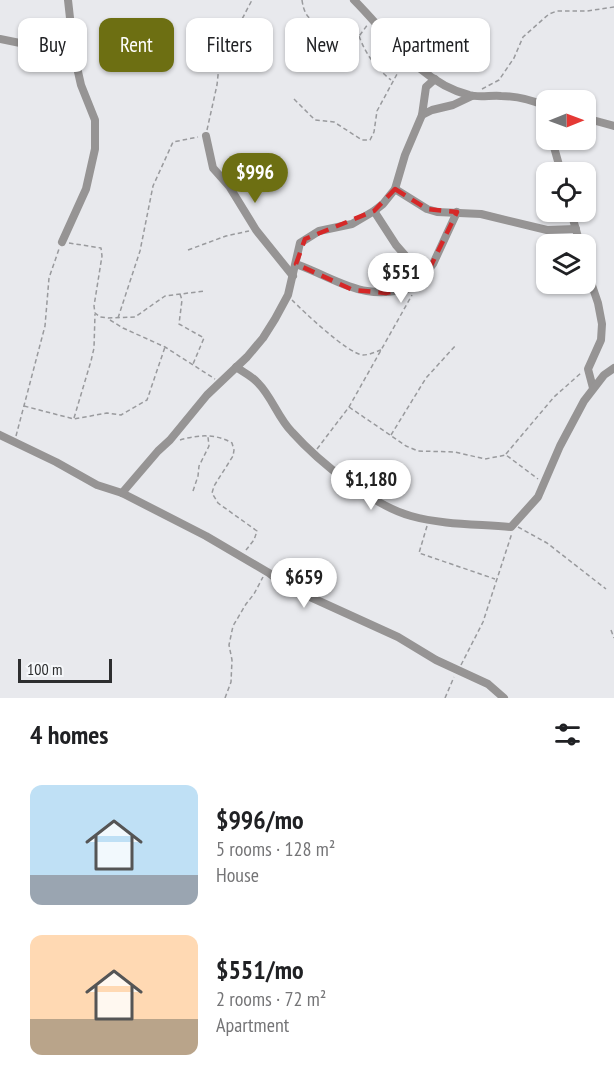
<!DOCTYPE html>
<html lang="en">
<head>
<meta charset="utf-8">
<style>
	body { margin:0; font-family:"PT Sans Narrow",sans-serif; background:#f2f2f2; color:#202124; height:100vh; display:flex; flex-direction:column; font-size:22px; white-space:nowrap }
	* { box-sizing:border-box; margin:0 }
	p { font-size:20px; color:#757577 }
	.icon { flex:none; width:33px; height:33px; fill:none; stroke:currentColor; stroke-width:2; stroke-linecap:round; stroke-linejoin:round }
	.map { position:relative; height:698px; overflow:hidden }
	.side { display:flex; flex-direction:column; background:#fff; flex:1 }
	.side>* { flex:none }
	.banner { position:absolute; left:18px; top:18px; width:579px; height:54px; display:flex; gap:12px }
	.needle { width:39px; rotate:89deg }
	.controls { position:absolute; left:536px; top:90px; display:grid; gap:12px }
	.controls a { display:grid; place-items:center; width:60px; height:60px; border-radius:12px; background:#fff; box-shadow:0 2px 4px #0004; font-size:30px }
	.scale { position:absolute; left:18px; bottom:15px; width:94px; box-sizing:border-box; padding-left:6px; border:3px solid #2d2e2f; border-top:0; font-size:16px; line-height:21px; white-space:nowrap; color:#2d2e2f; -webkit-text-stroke:4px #f5f7fa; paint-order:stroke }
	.price { position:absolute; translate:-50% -51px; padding:0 14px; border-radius:21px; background:#fff; color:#222; font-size:20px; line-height:39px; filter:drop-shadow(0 2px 3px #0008) }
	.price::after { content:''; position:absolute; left:50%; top:36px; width:18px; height:14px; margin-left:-9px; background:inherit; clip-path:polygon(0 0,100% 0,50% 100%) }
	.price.active { background:#6d6f12; color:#fff }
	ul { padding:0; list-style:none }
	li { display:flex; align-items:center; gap:18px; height:150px; padding:0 30px }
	li span { display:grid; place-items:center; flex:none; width:168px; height:120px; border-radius:12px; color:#555 }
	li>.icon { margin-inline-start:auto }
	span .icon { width:72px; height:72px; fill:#fffc; stroke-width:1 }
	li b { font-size:26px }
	h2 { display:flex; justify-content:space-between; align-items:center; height:72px; padding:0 30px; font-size:26px }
	.pill { padding:0 21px; border-radius:12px; background:#fff; box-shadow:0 2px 4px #0004; font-size:21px; line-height:54px }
	.pill.active { background:#6d6f12; color:#fff }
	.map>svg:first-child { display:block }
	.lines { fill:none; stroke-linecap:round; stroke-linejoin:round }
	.path { stroke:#999a9d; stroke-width:1.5; stroke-dasharray:4.5 3; stroke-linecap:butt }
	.minor { stroke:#969494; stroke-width:8 }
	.marked { fill:none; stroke:#d62828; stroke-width:4.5; stroke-dasharray:12 8; stroke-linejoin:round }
</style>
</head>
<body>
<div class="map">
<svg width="614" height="698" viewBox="0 0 614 698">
	<rect width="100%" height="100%" fill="#e8e9ed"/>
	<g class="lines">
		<g class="path">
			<path d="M302,0C305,24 318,20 330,34C334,40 336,46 342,50L352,46L368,24"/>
			<path d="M359,36C366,55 376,68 391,80"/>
			<path d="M482,89L499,80L514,58L523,37L549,14L557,11H587L614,7"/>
			<path d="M294,99L315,120L334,122L362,140H370L374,132L377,111L403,63"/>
			<path d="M207,130L217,85L221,47L225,40L241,21L252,0"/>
			<path d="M69,243L101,248L102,256L94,306L95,313L100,317L108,318L135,317L165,296L205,291"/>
			<path d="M188,250L226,236L249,231"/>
			<path d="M180,294L182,300L179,324L204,338L193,364"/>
			<path d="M292,300C304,312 348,354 363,355C369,355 375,352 381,350"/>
			<path d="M118,318L140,251L153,186L173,142L198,137"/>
			<path d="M110,320L123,328L165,347L215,379"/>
			<path d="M24,406L74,419L107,413L121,415L147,400L165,347"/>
			<path d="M349,407L406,446L418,451L455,452L485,459L506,455L538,479"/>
			<path d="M74,418L91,361L94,348L95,314"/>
			<path d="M391,435L426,378L456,345"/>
			<path d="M16,436L45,326L49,278L59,249"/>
			<path d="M180,440C197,435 215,433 232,443L234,450L233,456L214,486L212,493L218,503L257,531L254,540L246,550"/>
			<path d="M317,449L349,407L412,295"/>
			<path d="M506,454L554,397L582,372"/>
			<path d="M193,491L198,476L199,466L209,446L208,437"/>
			<path d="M427,526L419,553L495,579"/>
			<path d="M518,527L547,543L606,589"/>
			<path d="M611,630L614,638"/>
			<path d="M461,665L483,622L512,533"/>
			<path d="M225,698L231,682L232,660L229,645L233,626L246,604L254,594L263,577"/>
			<path d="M445,698L454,677"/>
		</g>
		<g class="minor">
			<path d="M354,0C388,34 420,83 469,95C479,98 491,95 501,96C517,96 532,100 546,106"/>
			<path d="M0,39L74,54"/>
			<path d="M540,103L546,122"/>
			<path d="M422,115L426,87L435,79"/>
			<path d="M585,118L614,126"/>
			<path d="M206,136L213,168L229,186L256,230L293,276"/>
			<path d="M552,140L561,172"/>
			<path d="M395,189L427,209L437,212L481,214L547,230L576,229"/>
			<path d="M374,211L396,245L425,278"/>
			<path d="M571,212L580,244"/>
			<path d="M62,242L86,189L95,149V120L81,85L74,54L68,0"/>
			<path d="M296,264C344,282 364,303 417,286L433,264L457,212"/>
			<path d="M585,265L598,303L602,324L601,340L588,369L593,388"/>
			<path d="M236,367C243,372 252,376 258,383C272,397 278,418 292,432C319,462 372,505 411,516C443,525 478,524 511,527L538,497L560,446L584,401L604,375L614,368"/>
			<path d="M0,435L56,462L97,485L122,493L206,536L269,573L286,586L398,637L436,660L488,684L504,698"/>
			<path d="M122,493L158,451L170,440L207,395L247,357L263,338L275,319L288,295L300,243L319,231L352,224L374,211L383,204L395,189L405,155L422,115L432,110L453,105L472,96"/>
		</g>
	</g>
	<path class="marked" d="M395,189L427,209L457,212L425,278L417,286L386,293L353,290L296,264L305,239L374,211Z"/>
</svg>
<div class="controls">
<a><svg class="needle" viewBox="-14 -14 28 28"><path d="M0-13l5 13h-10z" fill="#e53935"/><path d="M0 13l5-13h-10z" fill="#757577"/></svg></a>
<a><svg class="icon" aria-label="locate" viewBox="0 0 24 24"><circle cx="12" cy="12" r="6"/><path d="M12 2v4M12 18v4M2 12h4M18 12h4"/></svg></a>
<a><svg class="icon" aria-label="layers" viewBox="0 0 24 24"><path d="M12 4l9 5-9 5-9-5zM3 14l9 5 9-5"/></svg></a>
</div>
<div class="scale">100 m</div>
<b class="price active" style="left:255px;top:204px">$996</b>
<b class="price" style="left:401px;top:304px">$551</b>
<b class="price" style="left:371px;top:511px">$1,180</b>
<b class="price" style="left:304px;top:609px">$659</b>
<div class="banner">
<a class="pill">Buy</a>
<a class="pill active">Rent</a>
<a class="pill">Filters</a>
<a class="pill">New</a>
<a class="pill">Apartment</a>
</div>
</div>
<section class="side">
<h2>4 homes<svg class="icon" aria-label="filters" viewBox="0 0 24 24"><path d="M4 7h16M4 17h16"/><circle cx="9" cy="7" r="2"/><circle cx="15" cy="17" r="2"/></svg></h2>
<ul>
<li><span style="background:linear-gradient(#bfe0f5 75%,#9aa5b1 0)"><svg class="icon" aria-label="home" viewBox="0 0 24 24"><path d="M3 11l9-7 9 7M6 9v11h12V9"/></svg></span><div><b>$996/mo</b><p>5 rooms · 128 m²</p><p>House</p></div></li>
<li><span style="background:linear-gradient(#ffd9b3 70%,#b9a48a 0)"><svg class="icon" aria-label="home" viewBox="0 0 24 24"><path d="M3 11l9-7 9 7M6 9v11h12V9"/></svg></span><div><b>$551/mo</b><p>2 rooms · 72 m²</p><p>Apartment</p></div></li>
</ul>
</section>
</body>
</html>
